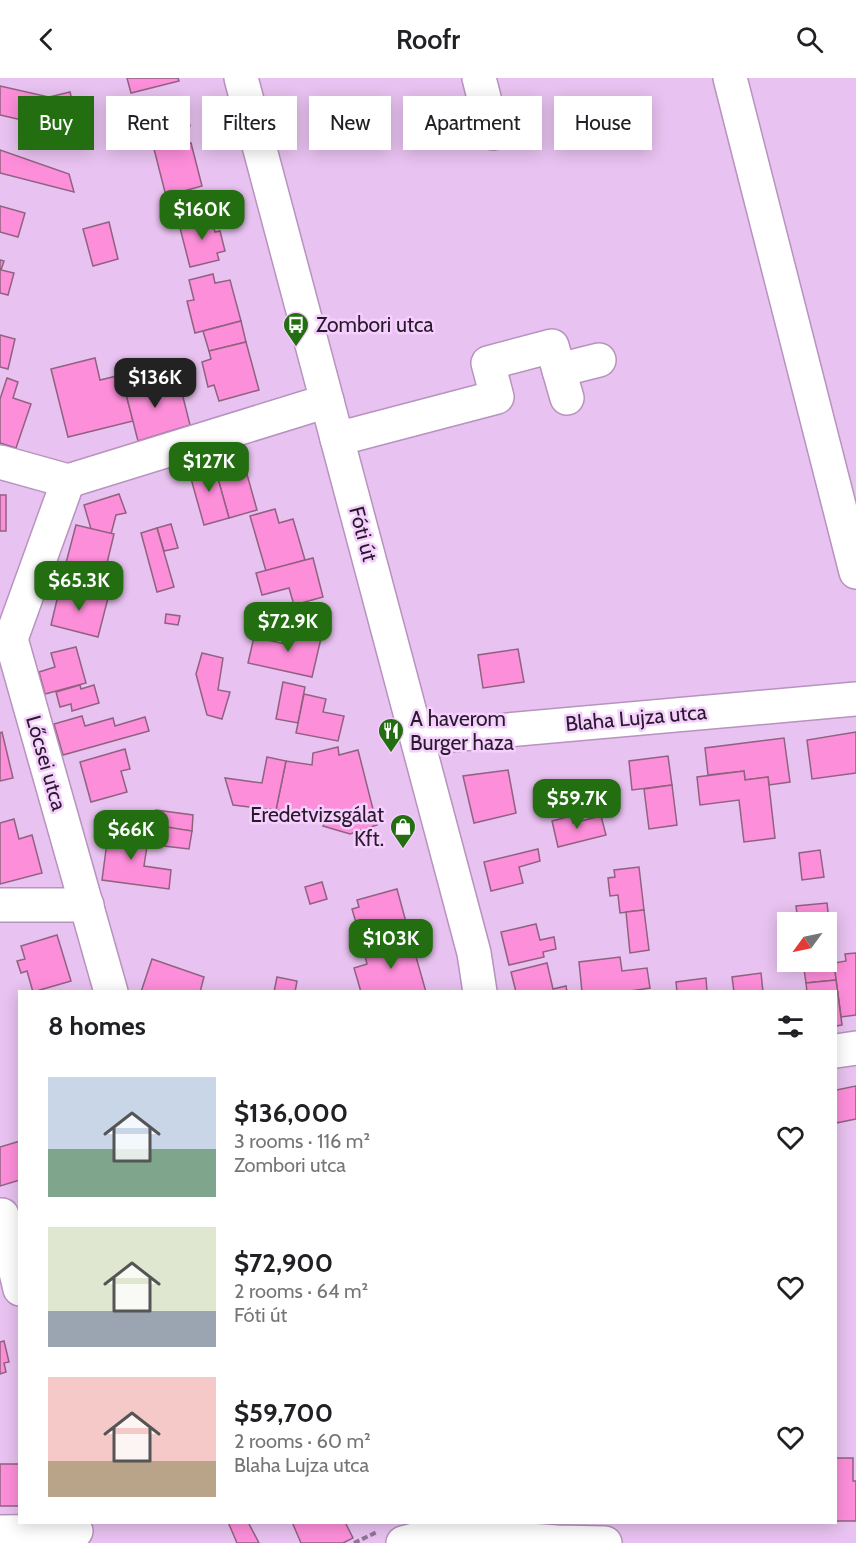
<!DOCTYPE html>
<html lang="en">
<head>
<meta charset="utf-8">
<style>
	body { margin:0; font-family:Cabin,sans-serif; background:#f6f6f6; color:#202124; height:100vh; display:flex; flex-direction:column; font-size:22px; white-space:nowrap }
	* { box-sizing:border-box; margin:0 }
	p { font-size:20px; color:#757577 }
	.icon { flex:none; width:33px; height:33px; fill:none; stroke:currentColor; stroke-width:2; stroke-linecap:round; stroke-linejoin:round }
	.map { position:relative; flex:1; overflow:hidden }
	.drawer { position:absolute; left:18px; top:912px; width:819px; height:534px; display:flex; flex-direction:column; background:#fff; border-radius:0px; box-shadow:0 3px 15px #0003 }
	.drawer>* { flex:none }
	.hud { position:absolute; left:18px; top:18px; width:820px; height:54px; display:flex; gap:12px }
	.needle { width:39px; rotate:237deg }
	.controls { position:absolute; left:777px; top:834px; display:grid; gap:12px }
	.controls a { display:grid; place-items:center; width:60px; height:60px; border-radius:0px; background:#fff; box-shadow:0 3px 15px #0003; font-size:30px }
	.price { position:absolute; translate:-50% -51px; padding:0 14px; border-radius:12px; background:#236e10; color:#fff; font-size:20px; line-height:39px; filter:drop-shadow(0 2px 3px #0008) }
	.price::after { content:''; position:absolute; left:50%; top:36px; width:18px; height:14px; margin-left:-9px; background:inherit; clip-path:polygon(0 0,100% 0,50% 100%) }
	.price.current { background:#222; color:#fff }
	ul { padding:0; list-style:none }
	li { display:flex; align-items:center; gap:18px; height:150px; padding:0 30px }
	li span { display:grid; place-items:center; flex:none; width:168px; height:120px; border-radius:0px; color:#555 }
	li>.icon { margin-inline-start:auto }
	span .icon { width:72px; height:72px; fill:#fffc; stroke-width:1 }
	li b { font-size:26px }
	h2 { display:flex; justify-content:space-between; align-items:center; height:72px; padding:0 30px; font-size:26px }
	.tag { padding:0 21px; border-radius:0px; background:#fff; box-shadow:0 3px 15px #0003; font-size:21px; line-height:54px }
	.tag.current { background:#236e10; color:#fff }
	header { display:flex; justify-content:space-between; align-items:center; height:78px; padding:0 30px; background:#fff; font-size:27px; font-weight:600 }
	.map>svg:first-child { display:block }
	.building { fill:#fd8eda; stroke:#906280; stroke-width:1.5 }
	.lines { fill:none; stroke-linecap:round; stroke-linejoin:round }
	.minor-casing { stroke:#b793be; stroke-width:36 }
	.path { stroke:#8f7494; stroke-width:4; stroke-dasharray:6 3; stroke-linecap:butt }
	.minor { stroke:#fff; stroke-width:33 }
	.labels { text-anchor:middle; stroke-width:5; stroke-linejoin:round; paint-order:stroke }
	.poi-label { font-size:21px; fill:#281a2b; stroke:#f5cffd; text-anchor:start }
	.street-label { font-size:21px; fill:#281a2b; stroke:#f5cffd }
</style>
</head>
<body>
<header><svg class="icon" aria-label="back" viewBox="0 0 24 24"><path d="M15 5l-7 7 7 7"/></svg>Roofr<svg class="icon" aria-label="search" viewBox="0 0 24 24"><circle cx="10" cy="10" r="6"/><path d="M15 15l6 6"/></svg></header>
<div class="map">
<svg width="856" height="1465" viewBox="0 0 856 1465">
	<rect width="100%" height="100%" fill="#e8c2f0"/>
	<g class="building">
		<path d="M127,0H178L179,3L131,15Z"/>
		<path d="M0,8L49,19L44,47L0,37Z"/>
		<path d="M70,14L83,66L63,71L49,19Z"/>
		<path d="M183,21L190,48L144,60L137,33Z"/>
		<path d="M172,62L174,69L191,65L202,108L166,118L153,67Z"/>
		<path d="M0,72L69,96L74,114L0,95Z"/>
		<path d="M0,128L25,135L18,159L0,154Z"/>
		<path d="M211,138L215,154L220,153L225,173L217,175L219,182L190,189L179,146Z"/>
		<path d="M109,144L118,181L93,188L83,151Z"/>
		<path d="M0,182L4,183L1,192L14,195L8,217L0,215Z"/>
		<path d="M213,196L215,205L230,202L241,243L195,255L187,223L194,222L189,202Z"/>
		<path d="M241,243L246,264L209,273L203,253Z"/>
		<path d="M0,257L15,261L8,291L0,289Z"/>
		<path d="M246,264L259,312L219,323L214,307L208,309L202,284L211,281L209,273Z"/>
		<path d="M95,280L100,302L121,297L133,343L68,359L51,291Z"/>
		<path d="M147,298L152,319L181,311L190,347L138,363L123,304Z"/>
		<path d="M7,300L18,304L13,320L31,326L16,370L0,365V321Z"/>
		<path d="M241,375L257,432L229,440L213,383Z"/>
		<path d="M213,383L229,440L204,447L188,390Z"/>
		<path d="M119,416L126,435L116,437L111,456L91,451L84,427Z"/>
		<rect x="0" y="417" width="6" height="36"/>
		<path d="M275,431L279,445L293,441L305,482L266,493L250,438Z"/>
		<path d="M171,446L178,470L164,473L157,450Z"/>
		<path d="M76,447L114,456L101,510L62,500Z"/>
		<path d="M157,450L174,509L157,514L141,455Z"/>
		<path d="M313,480L323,519L294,527L289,510L262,517L256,495Z"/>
		<path d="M60,509L108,520L98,559L51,547Z"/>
		<path d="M166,536L180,538L178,547L165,545Z"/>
		<path d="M294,549L322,556L312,599L248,585L254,559L290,567Z"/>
		<path d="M76,569L86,605L45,616L39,594L55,589L51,575Z"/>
		<path d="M518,571L524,604L483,610L478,577Z"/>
		<path d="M202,575L223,580L218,612L230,614L222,641L207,637L196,596Z"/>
		<path d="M283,604L305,609L298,645L276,641Z"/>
		<path d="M80,607L81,611L94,607L99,625L72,633L71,626L60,629L56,614Z"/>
		<path d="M304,616L326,621L323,634L344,638L338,663L296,655Z"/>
		<path d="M82,638L85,648L113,640L115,648L145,639L149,653L63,677L54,646Z"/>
		<path d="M2,654L13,700L0,703V655Z"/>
		<path d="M856,654V695L812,701L807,662Z"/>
		<path d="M784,660L790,704L769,707L768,699L745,702L744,693L708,697L705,670Z"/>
		<path d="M338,669L339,677L358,672L377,747L350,756L323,748L327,741L276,732L286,683L312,687L313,675Z"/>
		<path d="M125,671L130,691L121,693L127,714L91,724L80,684Z"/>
		<path d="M668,678L672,707L632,712L629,683Z"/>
		<path d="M267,679L286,683L276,732L233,727L225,700L262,705Z"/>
		<path d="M508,692L516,735L474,745L463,698Z"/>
		<path d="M744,693L745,702L768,699L775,760L744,764L739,722L700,727L697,699Z"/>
		<path d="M672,707L677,747L649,751L644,711Z"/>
		<path d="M156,732L193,737L192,753L154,748Z"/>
		<path d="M571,738L573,745L601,738L606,757L558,769L552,743Z"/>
		<path d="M14,741L19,761L32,757L42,795L0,806V745Z"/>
		<path d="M109,749L149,755L144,788L171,792L169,811L102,802Z"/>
		<path d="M167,749L192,753L189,771L164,768Z"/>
		<path d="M538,771L540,783L519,789L523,805L491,813L484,784Z"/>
		<path d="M820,772L824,799L802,802L799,775Z"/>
		<path d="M639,789L644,832L620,835L618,817L610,818L608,800L615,799L614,792Z"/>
		<path d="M322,804L327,821L310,826L305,809Z"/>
		<path d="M397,811L406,844L368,855L366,846L357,848L352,831L359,829L357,822Z"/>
		<path d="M827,825L836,902L806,905L803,884H826V844H798L796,828Z"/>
		<path d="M644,832L649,872L630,875L626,834Z"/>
		<path d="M536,846L540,862L554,859L556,871L543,874L544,879L509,887L501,854Z"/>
		<path d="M57,857L71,903L33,914L27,893L21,895L17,883L25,881L21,868Z"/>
		<path d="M411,861L426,914H361L354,890L367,886L364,874Z"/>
		<path d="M856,875V937L841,939L834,885L846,883L845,876Z"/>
		<path d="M620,879L622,893L647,890L650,910L624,914H582L579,884Z"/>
		<path d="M152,881L204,899L200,914H141Z"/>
		<path d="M547,885L553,911L566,908L567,914H516L511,894Z"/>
		<path d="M761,895L763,914H734L732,899Z"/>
		<path d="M277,899L297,903L295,914H274Z"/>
		<path d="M706,900L707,914H677L676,904Z"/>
		<path d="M836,902L842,947L836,948V914H807L806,905Z"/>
		<path d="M856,1008V1041L836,1045V1012Z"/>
		<path d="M20,1063V1102L0,1108V1069Z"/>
		<path d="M4,1263L9,1284L4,1285L6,1294L0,1296V1264Z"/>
		<path d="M836,1380H853V1403H856V1443H836Z"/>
		<rect x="0" y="1386" width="20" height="42"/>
		<path d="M228,1444H248L259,1465H237Z"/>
		<path d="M292,1444H345L353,1460L343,1465H301Z"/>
	</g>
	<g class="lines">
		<defs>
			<g id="minor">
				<path d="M241,0L474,875L480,914"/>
				<path d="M479,0L493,55"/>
				<path d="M730,0L856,494"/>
				<path d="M559,292L599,282"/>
				<path d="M337,361L497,319L488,285L552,268L567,320"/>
				<path d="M0,384L68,403L11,561L0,560"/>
				<path d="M68,403L327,323"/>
				<path d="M11,561L111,914"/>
				<path d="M417,660L856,621"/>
				<path d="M0,827H87"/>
				<path d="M836,973L856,970"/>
				<path d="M2,1137L20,1211"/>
				<path d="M0,1454L76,1453"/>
				<path d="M403,1465L429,1458L442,1456L557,1464L605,1465"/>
			</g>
		</defs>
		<use href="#minor" class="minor-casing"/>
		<path class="path" d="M354,1465L377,1454"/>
		<use href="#minor" class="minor"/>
	</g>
	<defs>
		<symbol id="bus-pin" viewBox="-11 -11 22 30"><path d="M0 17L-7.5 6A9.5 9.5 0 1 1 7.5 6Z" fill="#236e10" stroke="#f5cffd"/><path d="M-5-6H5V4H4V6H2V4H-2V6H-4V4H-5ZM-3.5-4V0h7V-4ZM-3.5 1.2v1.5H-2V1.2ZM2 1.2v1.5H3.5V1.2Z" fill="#fff"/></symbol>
		<symbol id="restaurant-pin" viewBox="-11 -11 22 30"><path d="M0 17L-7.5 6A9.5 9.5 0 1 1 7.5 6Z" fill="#236e10" stroke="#f5cffd"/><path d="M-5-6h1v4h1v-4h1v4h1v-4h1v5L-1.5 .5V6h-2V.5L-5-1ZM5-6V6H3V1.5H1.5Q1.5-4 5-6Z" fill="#fff"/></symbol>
		<symbol id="shop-pin" viewBox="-11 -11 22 30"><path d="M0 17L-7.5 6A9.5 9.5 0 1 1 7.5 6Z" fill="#236e10" stroke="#f5cffd"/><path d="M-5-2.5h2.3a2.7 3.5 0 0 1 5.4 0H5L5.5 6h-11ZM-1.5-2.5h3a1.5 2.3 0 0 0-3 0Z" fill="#fff"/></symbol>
	</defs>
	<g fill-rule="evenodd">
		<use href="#bus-pin" x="281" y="232" width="30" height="40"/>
		<use href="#restaurant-pin" x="376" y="638" width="30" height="40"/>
		<use href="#shop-pin" x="388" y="734" width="30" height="40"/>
	</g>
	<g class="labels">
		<g class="poi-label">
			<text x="316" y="254">Zombori utca</text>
			<text x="410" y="648">A haverom<tspan x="410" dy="24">Burger haza</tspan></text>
			<text x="384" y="744" text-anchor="end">Eredetvizsgálat<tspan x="384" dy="24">Kft.</tspan></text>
		</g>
		<g class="street-label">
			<text transform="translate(363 456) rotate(75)" y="7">Fóti út</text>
			<text transform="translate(636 640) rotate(-5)" y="7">Blaha Lujza utca</text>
			<text transform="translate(46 685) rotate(74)" y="7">Lőcsei utca</text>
		</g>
	</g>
</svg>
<div class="controls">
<a><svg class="needle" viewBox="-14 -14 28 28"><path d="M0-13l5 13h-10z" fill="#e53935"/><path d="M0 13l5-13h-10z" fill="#757577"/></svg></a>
</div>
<b class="price" style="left:202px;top:163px">$160K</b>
<b class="price current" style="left:155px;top:331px">$136K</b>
<b class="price" style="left:209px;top:415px">$127K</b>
<b class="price" style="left:79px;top:534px">$65.3K</b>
<b class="price" style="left:288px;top:575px">$72.9K</b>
<b class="price" style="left:577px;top:752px">$59.7K</b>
<b class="price" style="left:131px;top:783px">$66K</b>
<b class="price" style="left:391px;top:892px">$103K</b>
<div class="hud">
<a class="tag current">Buy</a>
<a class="tag">Rent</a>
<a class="tag">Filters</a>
<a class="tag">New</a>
<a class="tag">Apartment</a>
<a class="tag">House</a>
</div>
<section class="drawer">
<h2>8 homes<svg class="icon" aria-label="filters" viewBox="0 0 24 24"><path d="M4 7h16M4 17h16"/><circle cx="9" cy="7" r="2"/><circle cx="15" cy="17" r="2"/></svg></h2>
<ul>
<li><span style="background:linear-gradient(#c9d6e8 60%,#7fa58c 0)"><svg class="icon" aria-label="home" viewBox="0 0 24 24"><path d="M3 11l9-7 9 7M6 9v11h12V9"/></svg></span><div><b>$136,000</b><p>3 rooms · 116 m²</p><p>Zombori utca</p></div><svg class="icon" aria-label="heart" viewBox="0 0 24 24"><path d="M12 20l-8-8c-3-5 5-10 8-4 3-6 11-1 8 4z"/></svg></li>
<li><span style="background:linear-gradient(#dfe7d0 70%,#9aa5b1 0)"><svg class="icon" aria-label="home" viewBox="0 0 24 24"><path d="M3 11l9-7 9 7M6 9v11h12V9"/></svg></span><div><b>$72,900</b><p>2 rooms · 64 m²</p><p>Fóti út</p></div><svg class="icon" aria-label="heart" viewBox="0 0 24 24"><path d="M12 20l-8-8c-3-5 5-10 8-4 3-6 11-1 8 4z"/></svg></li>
<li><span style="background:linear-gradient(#f6c9c9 70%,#b9a48a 0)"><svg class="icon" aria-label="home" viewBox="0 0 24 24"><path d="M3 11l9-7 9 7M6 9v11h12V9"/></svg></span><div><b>$59,700</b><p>2 rooms · 60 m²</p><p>Blaha Lujza utca</p></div><svg class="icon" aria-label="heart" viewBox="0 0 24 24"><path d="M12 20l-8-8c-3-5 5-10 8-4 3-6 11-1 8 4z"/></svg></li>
</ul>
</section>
</div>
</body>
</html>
